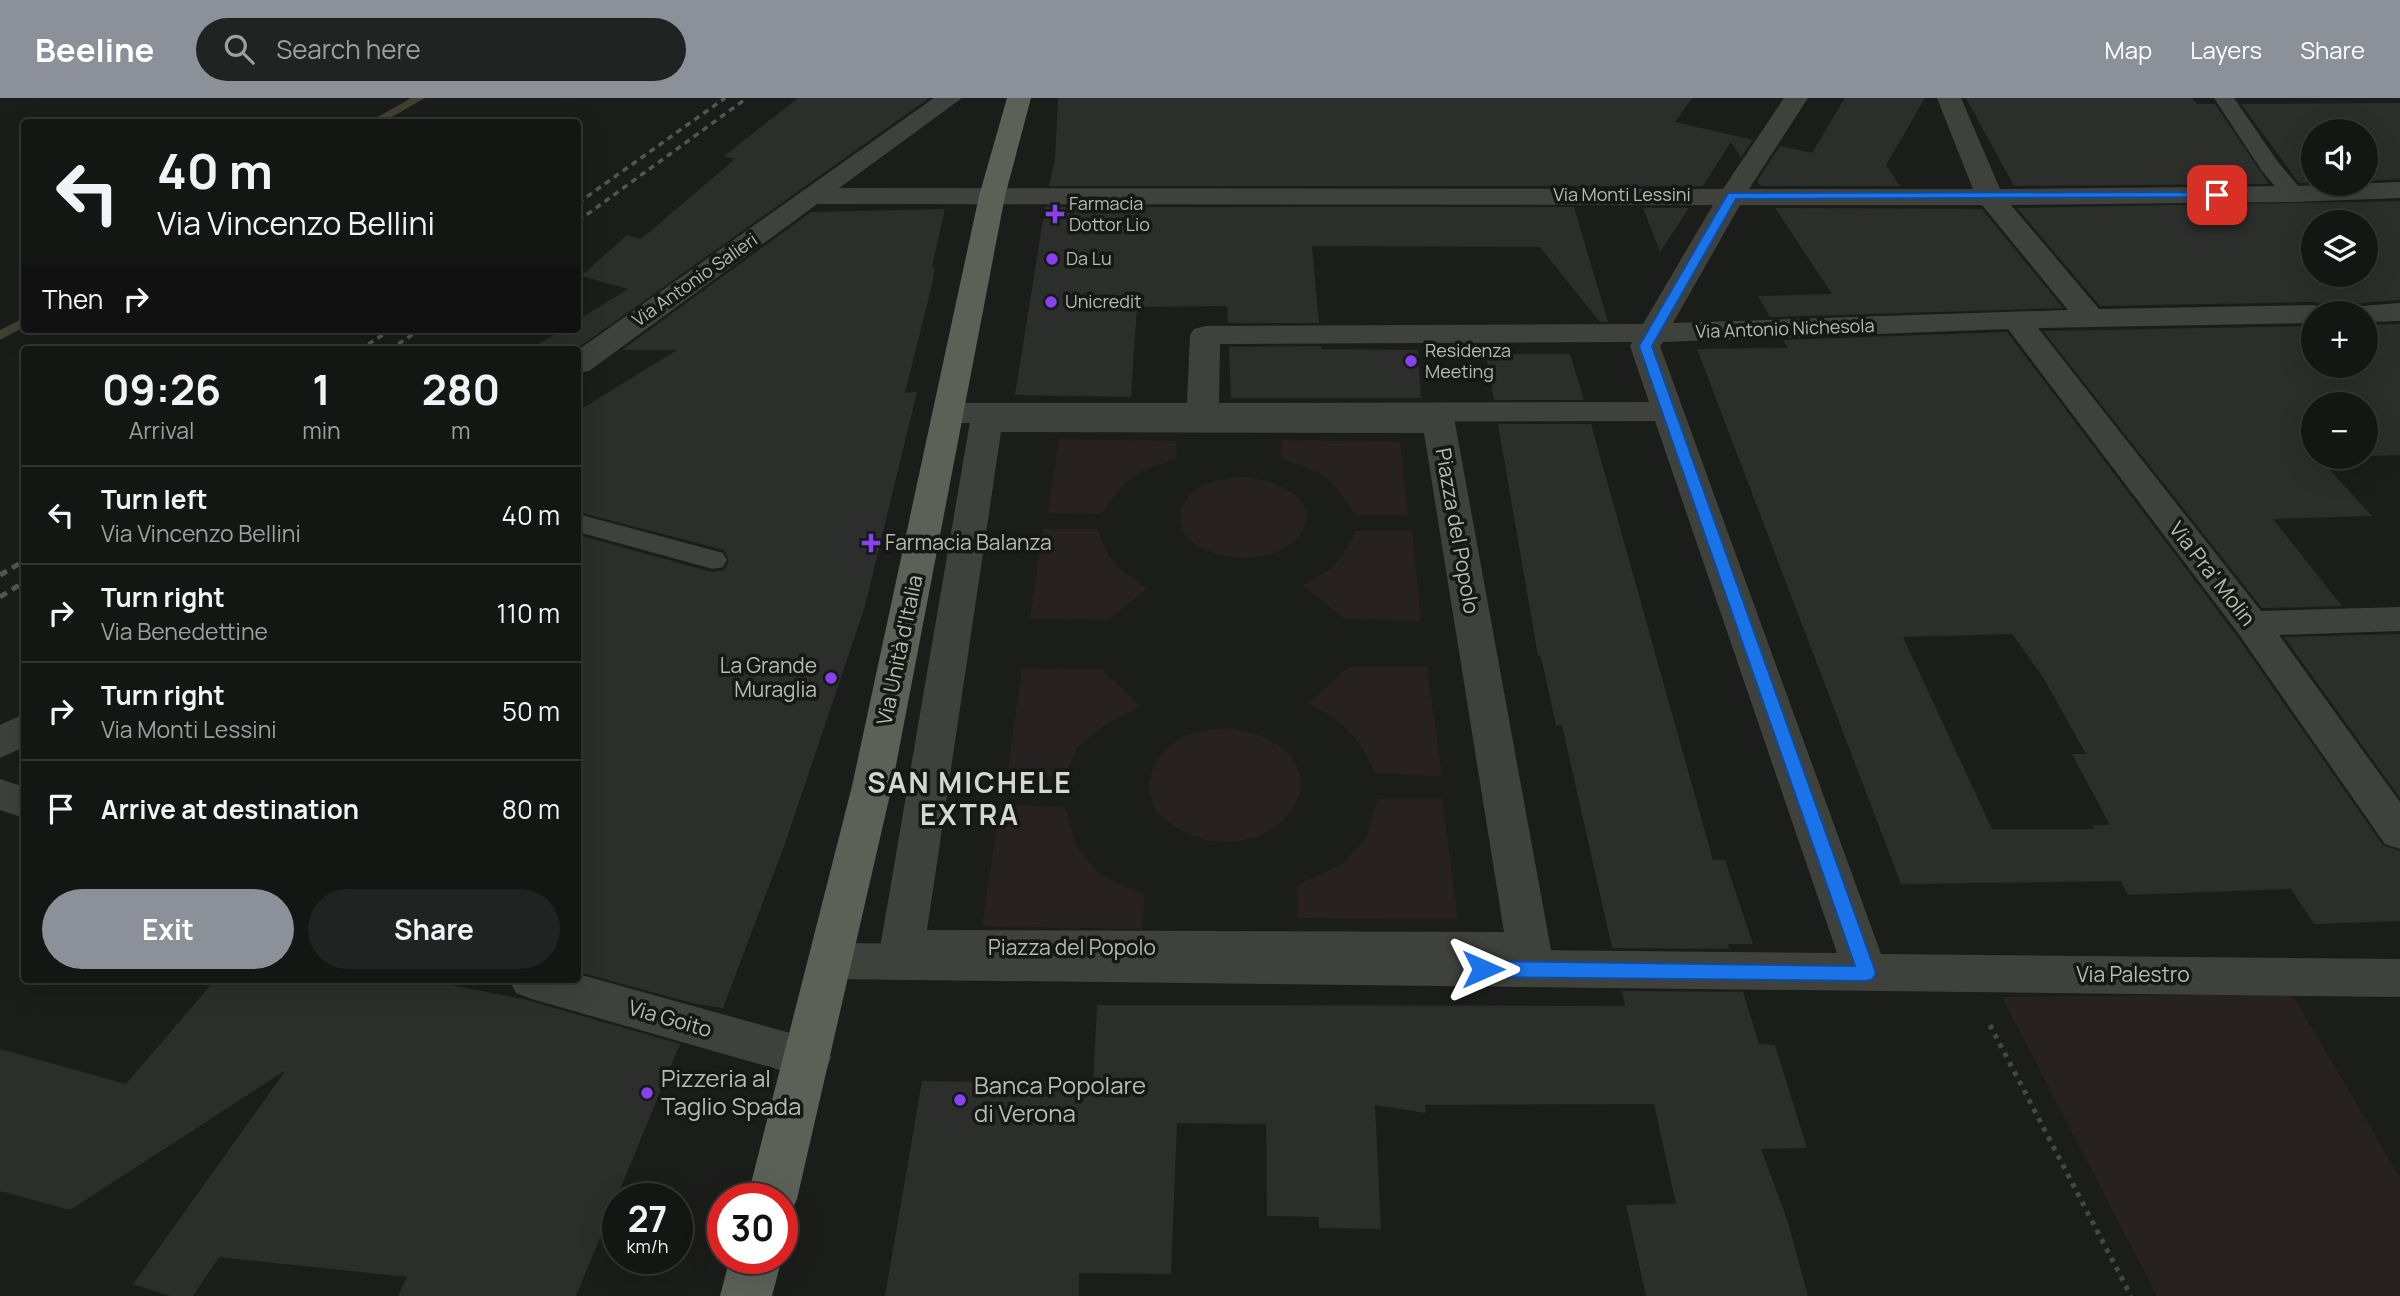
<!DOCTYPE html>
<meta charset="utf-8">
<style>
body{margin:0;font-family:Manrope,sans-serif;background:#212322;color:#f1f3f6;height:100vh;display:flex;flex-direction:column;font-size:26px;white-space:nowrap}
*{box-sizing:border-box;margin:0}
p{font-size:23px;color:#9d9fa0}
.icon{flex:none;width:38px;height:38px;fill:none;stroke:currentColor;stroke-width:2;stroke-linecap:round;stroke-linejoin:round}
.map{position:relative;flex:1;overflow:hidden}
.panel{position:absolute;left:21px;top:248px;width:560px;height:637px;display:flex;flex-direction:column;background:#141614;border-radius:7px;box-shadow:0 7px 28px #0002,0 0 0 2px #333534}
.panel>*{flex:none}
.banner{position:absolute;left:21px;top:21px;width:560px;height:214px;border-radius:7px;box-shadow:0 7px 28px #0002,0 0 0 2px #333534;background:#141614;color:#f1f3f6;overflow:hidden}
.buttons{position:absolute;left:2301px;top:21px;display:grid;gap:14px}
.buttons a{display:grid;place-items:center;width:77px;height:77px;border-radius:50%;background:#141614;box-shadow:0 7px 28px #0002,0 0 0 2px #333534;font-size:35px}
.speed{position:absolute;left:602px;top:1085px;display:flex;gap:14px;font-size:35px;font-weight:700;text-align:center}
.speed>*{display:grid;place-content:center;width:91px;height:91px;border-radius:50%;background:#141614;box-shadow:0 7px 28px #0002,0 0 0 2px #333534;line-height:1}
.speed small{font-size:18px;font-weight:400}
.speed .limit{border:10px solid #d22;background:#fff;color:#111}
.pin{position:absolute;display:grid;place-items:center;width:60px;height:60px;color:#fff;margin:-30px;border-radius:14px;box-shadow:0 4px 10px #0006}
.me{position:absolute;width:77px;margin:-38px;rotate:90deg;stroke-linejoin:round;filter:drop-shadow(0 0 5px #0008)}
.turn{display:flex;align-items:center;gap:24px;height:147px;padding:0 21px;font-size:32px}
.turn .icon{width:91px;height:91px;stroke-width:2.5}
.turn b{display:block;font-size:49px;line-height:60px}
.then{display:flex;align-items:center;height:66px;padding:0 21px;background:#0003;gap:14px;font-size:26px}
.eta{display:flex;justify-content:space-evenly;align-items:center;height:119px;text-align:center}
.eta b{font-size:42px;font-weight:700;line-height:49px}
.action{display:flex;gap:14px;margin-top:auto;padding:14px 21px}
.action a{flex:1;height:80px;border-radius:42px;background:#8c9099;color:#fff;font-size:28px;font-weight:700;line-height:80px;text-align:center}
.action a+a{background:#212322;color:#f1f3f6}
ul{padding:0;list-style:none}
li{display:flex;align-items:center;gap:21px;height:98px;padding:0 21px;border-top:2px solid #333534}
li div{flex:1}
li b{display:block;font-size:26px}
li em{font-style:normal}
header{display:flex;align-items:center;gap:42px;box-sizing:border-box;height:98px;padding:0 35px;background:#8c9099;color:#fff}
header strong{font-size:33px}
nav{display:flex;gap:38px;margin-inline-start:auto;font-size:24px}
.search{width:490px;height:63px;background:#212322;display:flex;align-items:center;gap:18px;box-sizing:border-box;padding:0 24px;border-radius:38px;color:#9d9fa0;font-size:26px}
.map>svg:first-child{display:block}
.green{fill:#282122}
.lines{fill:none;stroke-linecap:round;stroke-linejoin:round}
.stream{fill:#3f4131;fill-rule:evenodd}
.building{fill:#2c2e2b;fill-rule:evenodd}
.path{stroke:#464942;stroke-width:5;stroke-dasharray:4.5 6;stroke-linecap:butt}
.service{fill:#3f423c;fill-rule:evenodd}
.pedestrian{fill:#3f423c;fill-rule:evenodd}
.minor{fill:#3f423c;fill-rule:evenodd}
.tertiary{fill:#3f423c;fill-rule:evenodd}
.primary{fill:#5c6158;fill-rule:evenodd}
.rail-far1{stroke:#53574f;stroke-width:3.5;stroke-dasharray:6 5;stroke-linecap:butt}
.rail{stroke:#53574f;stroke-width:5;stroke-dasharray:8 6;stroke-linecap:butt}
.route{fill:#1a73e8;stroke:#114b97;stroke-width:2}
.poi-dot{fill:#8542ee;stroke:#161816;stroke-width:2.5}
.labels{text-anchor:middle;stroke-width:7;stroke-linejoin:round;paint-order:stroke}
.far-street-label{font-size:18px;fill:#b6bcae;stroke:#161816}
.far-poi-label{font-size:18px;fill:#b6bcae;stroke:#161816;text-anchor:start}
.street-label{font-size:21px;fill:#b6bcae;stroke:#161816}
.poi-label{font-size:21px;fill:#b6bcae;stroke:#161816;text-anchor:start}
.near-poi-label{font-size:24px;fill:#b6bcae;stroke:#161816;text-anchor:start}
.district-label{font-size:28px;font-weight:bold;letter-spacing:2px;fill:#d4d8cf;stroke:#161816}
</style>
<header>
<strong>Beeline</strong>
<div class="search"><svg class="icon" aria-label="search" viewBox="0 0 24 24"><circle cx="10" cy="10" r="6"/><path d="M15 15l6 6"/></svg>Search here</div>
<nav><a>Map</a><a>Layers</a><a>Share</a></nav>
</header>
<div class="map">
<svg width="2400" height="1198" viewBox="0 0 2400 1198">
<rect width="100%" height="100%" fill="#1b1d1b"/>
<!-- green -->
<path class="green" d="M1059 341 1177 343 1176 361C1135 374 1125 379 1102 416L1048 415Z
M1282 342 1400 344 1408 418 1355 417C1333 379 1322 375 1281 360Z
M1245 379C1367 397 1284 492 1200 449 1170 434 1176 401 1203 388 1216 381 1230 380 1245 379Z
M1043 431H1098C1108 464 1120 473 1148 490L1107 522 1030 521Z
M1355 433H1412L1421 523 1345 521 1303 487C1329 474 1345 462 1355 433Z
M1349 569H1427L1442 678 1375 675C1359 638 1344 625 1309 605Z
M1022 570 1101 571 1140 608 1105 627 1078 649 1064 679H1007Z
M1227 630C1371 650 1276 792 1172 727 1137 705 1146 659 1180 641 1195 633 1210 632 1227 630Z
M1378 701H1442L1458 821 1298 820 1297 787 1342 767 1366 740Z
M1000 707 1065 709 1076 747 1099 776 1145 798 1142 831 982 828Z
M2292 896 2400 1080V1198H2157L2002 899Z"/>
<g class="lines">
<!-- stream -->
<path class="stream" d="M411 0H425L383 24H369Z
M24 220V229L0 242V232Z"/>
</g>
<!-- building -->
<path class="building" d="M798 0H929L575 252H529L563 231H578V222L628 191 581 178 627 137 641 141 735 61 724 58Z
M1058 0H1692L1675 24 1753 42 1741 59 1731 44 1703 88H1049L1055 61Z
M1845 0H1925L1886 67 1900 88H1761L1757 83 1780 48 1812 55Z
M1966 0H2192L2197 6H2215L2269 86 2014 88Z
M2400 5V81L2366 83V33H2314V85H2299L2241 6Z
M2400 103V202L2349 206 2341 215H2331L2325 207 2314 204 2100 208 2017 110ZM2314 124H2366V177H2314Z
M1045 109H1574L1608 224H1600L1540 149 1312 148 1319 225H1228L1227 208 1137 209 1131 299 1015 297Z
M1643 110H1689L1660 154Z
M1775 110 1982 111 2063 210 1770 219 1758 198 1832 196Z
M945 111 932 169H935L931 191 905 295 917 294 865 508 786 743 723 910 696 906 578 874V437L712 474 724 472 729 463 724 452 578 414V313L677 252H622L811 114Z
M2400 226V357L2366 358V306H2314V359H2338H2318L2372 418 2273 421 2342 508 2262 510 2043 233 2314 228V268H2366V227Z
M2007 234 2236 537 2383 747 2400 753V823L2314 826 2291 791 2128 797 2121 783 1901 786 1697 251 1788 250 1783 242ZM2012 536 2043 579 2086 656H2072L2110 727H2092L2095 731H1992L1903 539Z
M1321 248 1322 251 1418 252 1421 300H1231L1229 249Z
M1486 256H1570L1584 302H1494Z
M1498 326H1591L1713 762H1725L1753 846H1728L1730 851 1612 850 1562 627H1556L1541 559 1538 558Z
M2400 536V700L2284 539Z
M215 882H426L527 902 680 946 576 1198H398L407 1179 219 1159 193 1198H170L133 1186 286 972 70 1112 0 1093V951L126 986Z
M1622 893 1743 894 1759 946 1775 947 1807 1050 1761 1051 1788 1124 1808 1198H1646L1626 1107 1676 1106 1654 1006 1425 1007 1426 1015 1375 1007 1381 1131 1319 1130 1318 1119 1267 1118 1266 1026 1177 1025 1171 1176 1079 1175V1198H885L922 983 1001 984V980L1093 986 1097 907 1625 908Z"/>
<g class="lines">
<!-- path -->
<path class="path" d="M1990 927 2131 1198"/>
<!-- service -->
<path class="service" d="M2214 0H2234L2278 64 2305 96 2302 101H2286L2262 73Z
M578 416 723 455 727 462 723 469 713 471 578 434Z"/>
<!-- pedestrian -->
<path class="pedestrian" d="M986 314 1439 315 1450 318 1455 325 1551 852 1545 865 1529 870 902 868 886 863 880 850 970 324 975 317ZM1001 334 1424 335 1504 834 927 832Z"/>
<!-- minor -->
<path class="minor" d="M1784 0H1808L1749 91H1973L1937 0H1961L2000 91 2294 88 2400 84V100L2294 104 2011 107 2099 211 2314 207 2324 210 2328 215H2314V225L2038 230 2261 513 2400 509V533L2279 537 2400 704V751L2385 746 2238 535 2008 231 1663 244 1660 248 1881 856 2400 861V899L832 881 816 876 810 863 816 850 832 845 1837 855 1655 323 950 325 939 322 934 315 939 308 950 305H1187L1190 237 1194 231 1205 228 1643 226 1713 107 812 106 803 104 799 98 803 92 812 90 1723 91ZM1740 107H1982L2068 212 1673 225ZM1632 244 1630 248 1649 304 1219 305 1220 246Z
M2400 205V223L2366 224V215H2344L2349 209Z
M0 681 24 689V720L0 712Z
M578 876 808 940 825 946 831 960 825 974 808 980 532 901 516 895 509 882H578Z"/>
<!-- tertiary -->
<path class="tertiary" d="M934 0H962L589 273 578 275V252Z
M24 616V649L0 660V627Z"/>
<!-- primary -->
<path class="primary" d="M1007 0H1031L1005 98 892 688 797 1101 790 1117 782 1120V1101H747L852 688 979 98Z
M730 1160H782L772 1198H720Z"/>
<!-- rail-far1 -->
<path class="rail-far1" d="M578 105 725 0
M578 123 747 0
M359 252 392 231
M389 252 421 231"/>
<!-- rail -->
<path class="rail" d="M0 477 24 463
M0 499 24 484"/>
</g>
<!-- route -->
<path class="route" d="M2217 94 2223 97 2221 99 1736 101 1652 248 1876 875 1873 881 1867 883 1483 879 1476 876 1474 871 1476 866 1483 863 1855 868 1639 248 1728 95Z"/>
<!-- markers -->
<g class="poi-dot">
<path d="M1051.5 105.5h7v7h7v7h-7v7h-7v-7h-7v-7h7z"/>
<circle cx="1052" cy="161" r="7"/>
<circle cx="1051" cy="204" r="7"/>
<circle cx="1411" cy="263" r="7"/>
<path d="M867.5 434.5h7v7h7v7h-7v7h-7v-7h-7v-7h7z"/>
<circle cx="831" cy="580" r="7"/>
<circle cx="647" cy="995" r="7"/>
<circle cx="960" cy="1002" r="7"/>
</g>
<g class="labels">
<!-- far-street labels -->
<g class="far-street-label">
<text x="1622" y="103">Via Monti Lessini</text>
<text transform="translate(695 182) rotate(-35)" y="6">Via Antonio Salieri</text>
<text transform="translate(1785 231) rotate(-2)" y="6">Via Antonio Nichesola</text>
</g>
<!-- far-poi labels -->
<g class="far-poi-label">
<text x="1069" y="112">Farmacia<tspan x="1069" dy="21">Dottor Lio</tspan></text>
<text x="1066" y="167">Da Lu</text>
<text x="1065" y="210">Unicredit</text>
<text x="1425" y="259">Residenza<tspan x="1425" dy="21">Meeting</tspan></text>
</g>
<!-- street labels -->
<g class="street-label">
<text transform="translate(1457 433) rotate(80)" y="7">Piazza del Popolo</text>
<text transform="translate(2212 476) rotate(52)" y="7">Via Pra' Molin</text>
<text transform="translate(900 552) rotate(-78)" y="7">Via Unità d'Italia</text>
<text x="1072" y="857">Piazza del Popolo</text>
<text x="2133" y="884">Via Palestro</text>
<text transform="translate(670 921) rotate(16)" y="7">Via Goito</text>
</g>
<!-- poi labels -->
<g class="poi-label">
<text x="885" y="452">Farmacia Balanza</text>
<text x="817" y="575" text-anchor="end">La Grande<tspan x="817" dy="24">Muraglia</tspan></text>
</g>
<!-- near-poi labels -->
<g class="near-poi-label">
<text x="661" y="989">Pizzeria al<tspan x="661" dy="28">Taglio Spada</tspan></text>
<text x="974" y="996">Banca Popolare<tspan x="974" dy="28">di Verona</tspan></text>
</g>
<!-- district labels -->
<g class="district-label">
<text x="970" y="695">SAN MICHELE<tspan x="970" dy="32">EXTRA</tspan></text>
</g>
</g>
</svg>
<div class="buttons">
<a><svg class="icon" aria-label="sound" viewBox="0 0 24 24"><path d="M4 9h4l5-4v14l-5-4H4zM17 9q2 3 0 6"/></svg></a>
<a><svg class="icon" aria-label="layers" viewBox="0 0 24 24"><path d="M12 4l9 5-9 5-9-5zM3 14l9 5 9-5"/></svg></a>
<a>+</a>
<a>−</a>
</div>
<div class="speed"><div>27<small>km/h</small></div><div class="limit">30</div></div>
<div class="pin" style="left:2217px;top:97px;background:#d93025"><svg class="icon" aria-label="arrive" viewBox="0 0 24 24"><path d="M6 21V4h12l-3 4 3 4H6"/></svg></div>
<svg class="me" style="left:1483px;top:871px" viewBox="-20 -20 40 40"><path d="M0-17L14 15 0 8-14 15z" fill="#1a73e8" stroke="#fff" stroke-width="4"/></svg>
<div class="banner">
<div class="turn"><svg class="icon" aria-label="left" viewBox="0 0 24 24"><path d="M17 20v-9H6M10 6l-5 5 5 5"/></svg><div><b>40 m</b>Via Vincenzo Bellini</div></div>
<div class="then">Then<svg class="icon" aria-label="right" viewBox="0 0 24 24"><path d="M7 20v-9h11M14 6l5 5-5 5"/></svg></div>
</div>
<section class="panel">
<div class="eta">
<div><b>09:26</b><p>Arrival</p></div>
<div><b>1</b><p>min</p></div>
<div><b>280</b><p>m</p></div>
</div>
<ul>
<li><svg class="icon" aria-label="left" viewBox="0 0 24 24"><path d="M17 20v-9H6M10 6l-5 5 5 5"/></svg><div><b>Turn left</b><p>Via Vincenzo Bellini</p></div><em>40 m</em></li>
<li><svg class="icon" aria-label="right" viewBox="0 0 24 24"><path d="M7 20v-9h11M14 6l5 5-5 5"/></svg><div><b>Turn right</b><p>Via Benedettine</p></div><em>110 m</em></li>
<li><svg class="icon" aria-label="right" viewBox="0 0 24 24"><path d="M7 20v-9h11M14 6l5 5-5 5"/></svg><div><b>Turn right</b><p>Via Monti Lessini</p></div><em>50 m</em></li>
<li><svg class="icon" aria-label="arrive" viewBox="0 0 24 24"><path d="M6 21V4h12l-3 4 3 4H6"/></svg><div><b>Arrive at destination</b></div><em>80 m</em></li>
</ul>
<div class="action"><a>Exit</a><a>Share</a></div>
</section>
</div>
